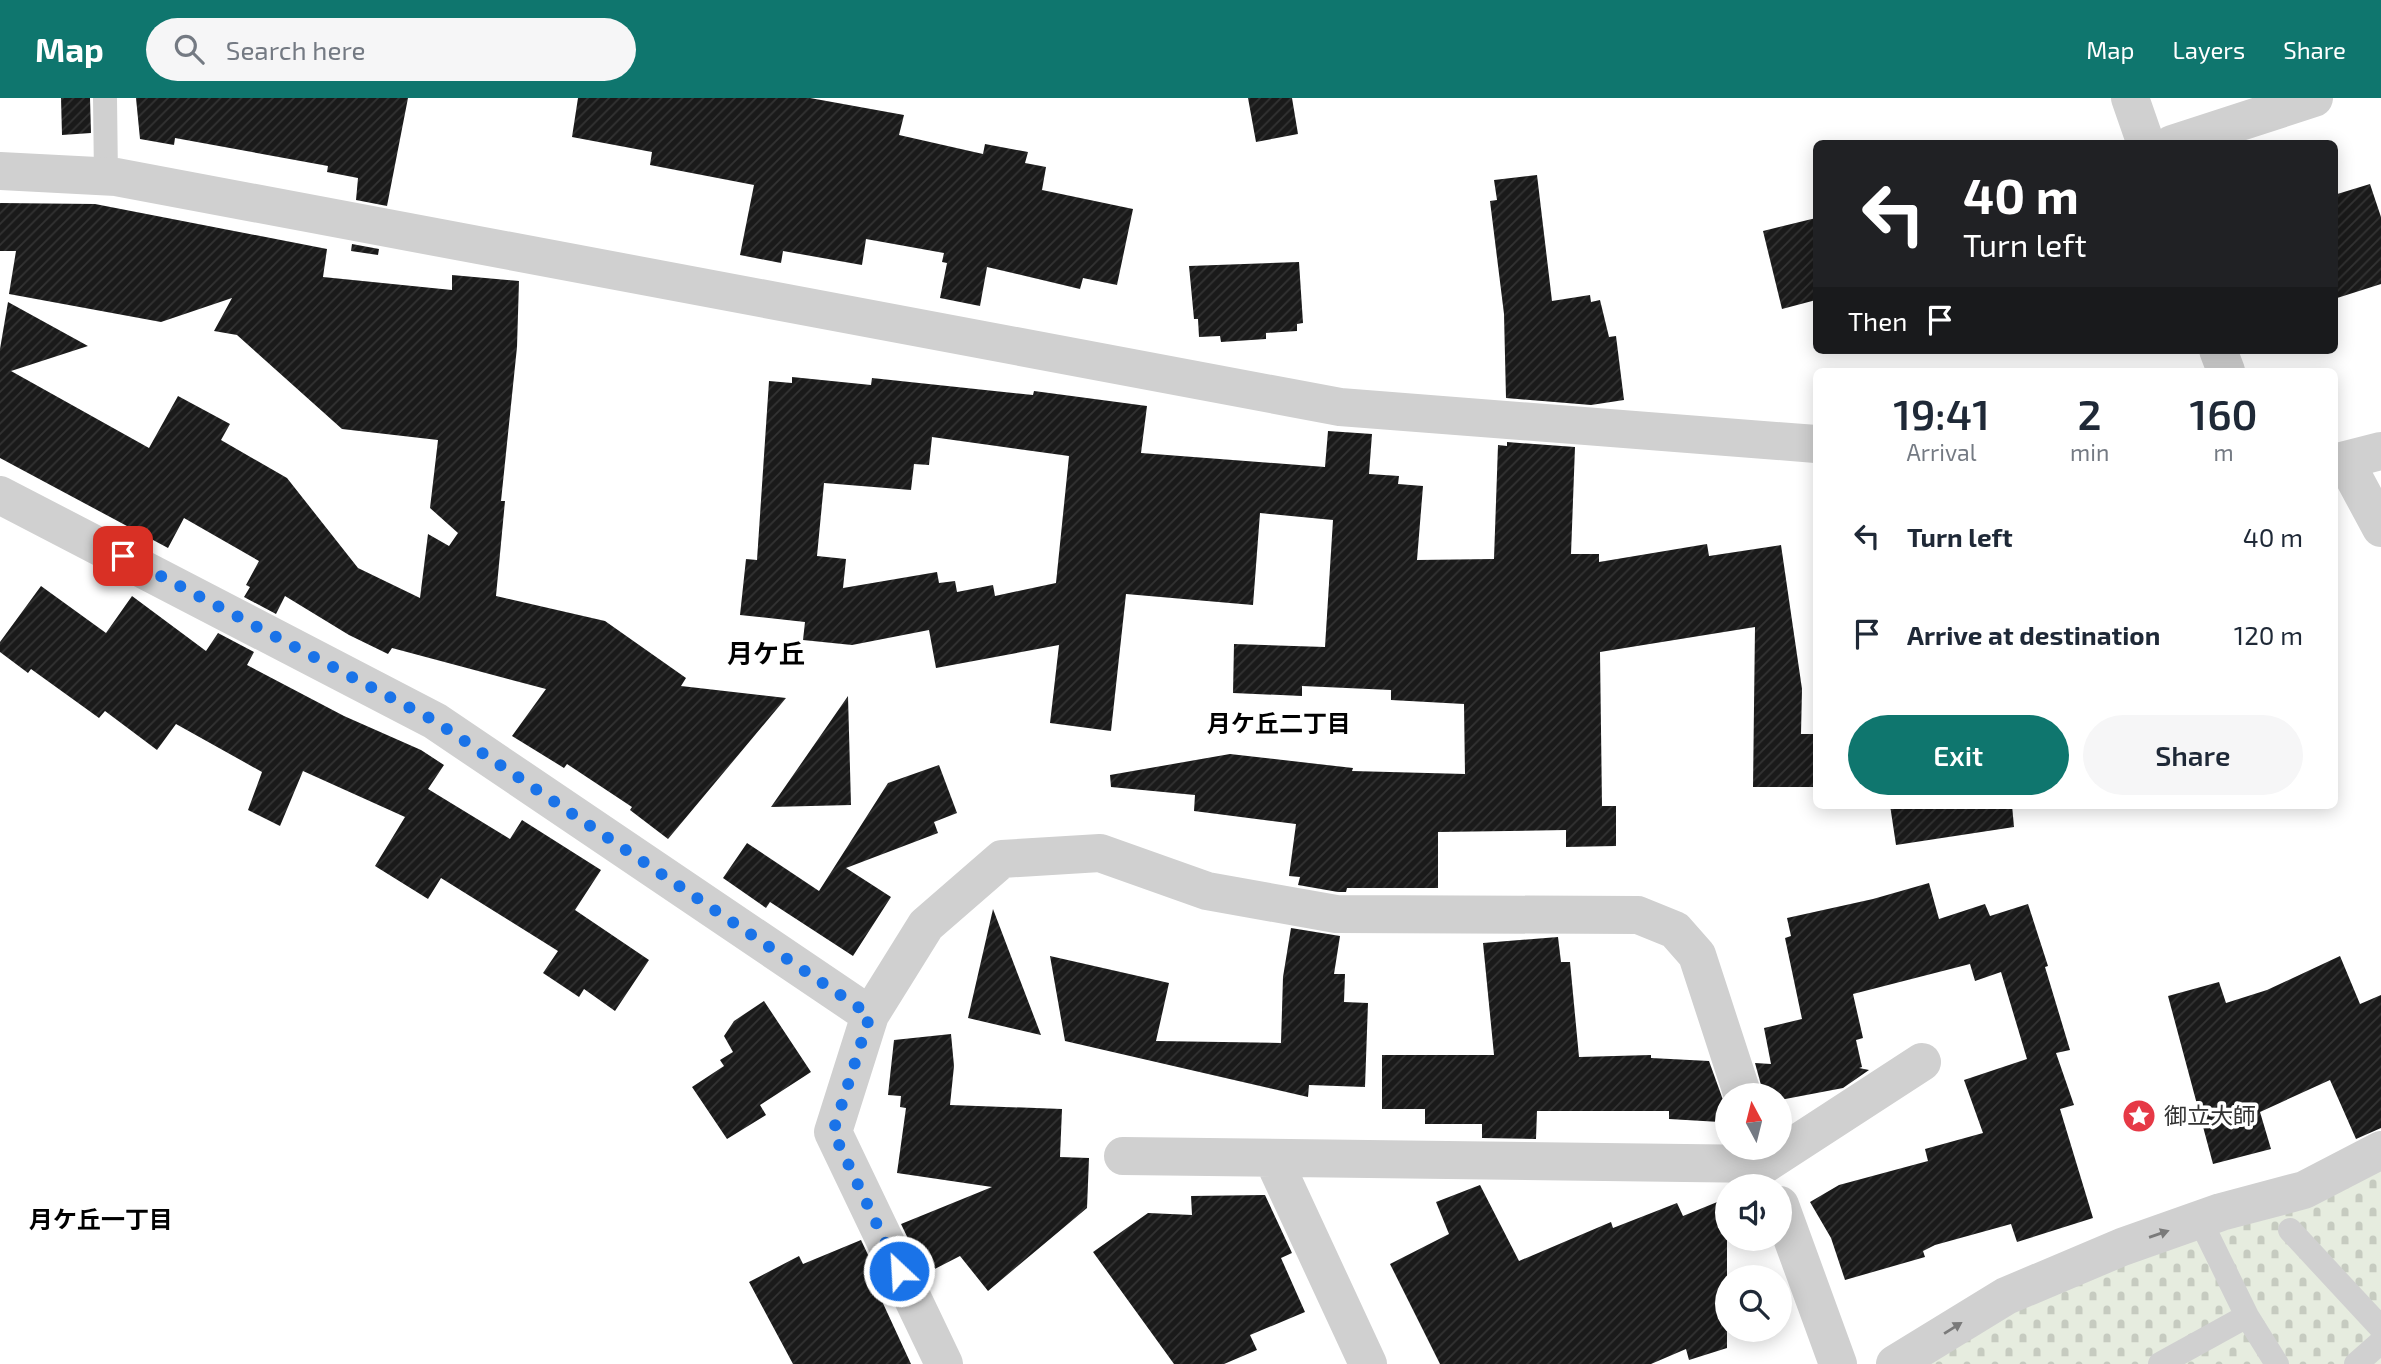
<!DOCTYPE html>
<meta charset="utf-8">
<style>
body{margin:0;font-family:"Exo 2","Noto Sans JP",sans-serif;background:#f6f6f7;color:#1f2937;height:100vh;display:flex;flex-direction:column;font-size:26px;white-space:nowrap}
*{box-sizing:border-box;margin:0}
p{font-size:23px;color:#747a83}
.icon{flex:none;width:38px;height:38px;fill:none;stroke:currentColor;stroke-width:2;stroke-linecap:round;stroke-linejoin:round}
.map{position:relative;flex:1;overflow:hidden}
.drawer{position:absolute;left:1813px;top:270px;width:525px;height:441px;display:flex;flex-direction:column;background:#fff;border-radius:10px;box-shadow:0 4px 18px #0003}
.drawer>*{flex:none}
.hud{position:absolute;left:1813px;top:42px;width:525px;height:214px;border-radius:10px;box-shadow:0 4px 18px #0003;background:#202124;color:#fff;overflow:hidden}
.needle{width:46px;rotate:353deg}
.buttons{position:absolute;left:1715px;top:985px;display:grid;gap:14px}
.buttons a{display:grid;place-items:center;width:77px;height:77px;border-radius:50%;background:#fff;box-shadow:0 4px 18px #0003;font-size:35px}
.pin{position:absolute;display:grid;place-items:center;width:60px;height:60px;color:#fff;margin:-30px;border-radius:14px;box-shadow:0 4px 10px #0006}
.me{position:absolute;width:77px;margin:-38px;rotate:335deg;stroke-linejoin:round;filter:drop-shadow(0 0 5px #0008)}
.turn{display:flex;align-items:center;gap:24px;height:147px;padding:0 35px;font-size:32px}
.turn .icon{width:91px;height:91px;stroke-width:2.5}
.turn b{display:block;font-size:49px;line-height:60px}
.then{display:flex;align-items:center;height:66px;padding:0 35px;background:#0003;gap:14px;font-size:26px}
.eta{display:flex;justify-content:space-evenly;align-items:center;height:119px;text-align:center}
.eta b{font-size:42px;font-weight:600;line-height:49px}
.button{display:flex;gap:14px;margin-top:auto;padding:14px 35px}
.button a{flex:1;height:80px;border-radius:42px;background:#0f766e;color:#fff;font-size:28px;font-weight:600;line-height:80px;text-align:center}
.button a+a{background:#f6f6f7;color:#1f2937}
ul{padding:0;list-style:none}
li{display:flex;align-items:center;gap:21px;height:98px;padding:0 35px}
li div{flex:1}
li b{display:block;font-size:26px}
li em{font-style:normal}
header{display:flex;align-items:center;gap:42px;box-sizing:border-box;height:98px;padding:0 35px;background:#0f766e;color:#fff}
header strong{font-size:33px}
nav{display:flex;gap:38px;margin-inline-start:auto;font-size:24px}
.search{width:490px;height:63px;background:#f6f6f7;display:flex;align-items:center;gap:18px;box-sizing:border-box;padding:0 24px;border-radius:38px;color:#747a83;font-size:26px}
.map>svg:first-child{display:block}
.cemetery{fill:url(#cemetery-stones)}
.building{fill:url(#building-hatch);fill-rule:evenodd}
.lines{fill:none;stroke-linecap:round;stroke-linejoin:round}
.lane{stroke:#d0d0d0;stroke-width:24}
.street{stroke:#d0d0d0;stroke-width:38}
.oneway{fill:#7a7a7a}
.route{stroke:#1a73e8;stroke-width:12;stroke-dasharray:0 21.6}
.labels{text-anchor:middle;stroke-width:7;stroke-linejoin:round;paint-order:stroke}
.poi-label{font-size:23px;fill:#333;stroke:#fff;text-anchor:start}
.neighbourhood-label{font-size:24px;font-weight:bold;fill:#000;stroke:#fff}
.quarter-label{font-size:26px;font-weight:bold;fill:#000;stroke:#fff}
</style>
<header>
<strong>Map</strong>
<div class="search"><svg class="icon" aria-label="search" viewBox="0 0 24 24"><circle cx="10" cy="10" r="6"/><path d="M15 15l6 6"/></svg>Search here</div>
<nav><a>Map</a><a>Layers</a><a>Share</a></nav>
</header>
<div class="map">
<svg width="2381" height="1266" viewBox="0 0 2381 1266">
<defs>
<pattern id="cemetery-stones" width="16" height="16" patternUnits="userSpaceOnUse" patternTransform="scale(1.75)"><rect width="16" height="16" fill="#e6ecdf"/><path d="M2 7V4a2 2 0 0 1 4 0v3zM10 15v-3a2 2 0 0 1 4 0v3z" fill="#c6cbc0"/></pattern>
<pattern id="building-hatch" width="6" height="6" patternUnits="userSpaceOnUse" patternTransform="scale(1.75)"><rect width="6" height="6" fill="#1a1a1a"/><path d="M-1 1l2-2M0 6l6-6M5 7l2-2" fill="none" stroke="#333"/></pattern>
</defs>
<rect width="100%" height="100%" fill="#fff"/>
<!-- cemetery -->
<path class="cemetery" d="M2381 1067V1266H1905L2108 1163Z"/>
<!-- building -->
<path class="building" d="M61 0H90L91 35 62 37Z
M136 0H408L387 108 356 102 358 80 327 74 328 68 175 40 174 47 140 41Z
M578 0H810L904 17 899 37 983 56 985 46 1028 54 1025 65 1046 69 1042 92 1133 111 1117 187 1083 180 1080 191 987 169 980 208 940 200 947 165 942 164 944 155 866 141 862 167 783 153 781 165 740 157 754 87 650 67 652 54 572 39Z
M1248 0H1292L1298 36 1256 44Z
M1537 77 1552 203 1590 197 1591 204 1600 202 1609 239 1616 238 1624 302 1591 307 1506 300 1504 216 1490 103 1497 102 1494 82Z
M2370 86 2381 119V186L2334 201V97Z
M0 105 95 106 327 151 323 179 452 192V177L519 183 517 249 501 403H505L496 498 605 523 686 580 681 588 786 600 668 741 630 712 632 709 567 666 564 670 512 638 546 591 392 550 388 556 349 537 285 498 276 516 244 499 250 489 246 487 259 463 184 420 168 450 0 360V251L8 204 88 248 11 273 149 350 178 298 230 326 221 342 287 380 358 470 420 500 428 436 449 448 458 435 430 410 438 342 342 331 237 237 214 233 232 200 161 224 9 196 16 153H0Z
M1816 120V202L1782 211 1763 133Z
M352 146 379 151 378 157 351 153Z
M1299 164 1303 225 1297 226V233L1266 235V241L1221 244 1220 238 1199 239 1198 221H1194L1189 168Z
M792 279 871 287 872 280 1033 297 1034 293 1147 308 1141 355 1325 369 1328 333 1372 336 1369 376 1399 378 1398 386 1423 388 1417 462 1494 461 1498 347 1507 348V344L1575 349 1571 456H1599V464L1707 446 1709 458 1781 447 1802 591 1801 636H1816V689H1753L1755 529 1600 554 1602 708H1616V748L1566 749V732L1438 734V790H1347L1346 794H1338L1298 787 1300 779 1289 778 1296 726 1194 713 1195 697 1111 689 1110 677 1230 656 1353 670 1352 673 1465 676 1464 606 1391 602V592L1302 588V598L1233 595 1234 546 1325 549 1333 422 1260 415 1253 507 1126 496 1111 633 1050 625 1059 547 936 570 929 532 852 547 803 542 805 524 740 517 746 461 757 462 769 283 792 285ZM932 339 1069 358 1056 485 995 498 993 487 957 494 955 483 939 485 937 474 843 490 846 461 817 458 824 385 911 392 914 366 929 367Z
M41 488 106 535 132 498 206 553 218 535 254 554 247 567 344 618 421 652 444 667 428 691 510 741 522 722 601 772 575 812 649 862 615 913 584 891 579 899 543 875 558 853 441 780 428 801 375 768 405 719 303 673 280 728 248 712 262 674 176 626 157 652 105 613 99 620 31 571 28 575 0 554V544Z
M848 598 851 707 771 709Z
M939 667 957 715 934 724 938 735 846 770 891 799 853 858 770 804 766 810 723 780 747 745 819 793 888 685Z
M1890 707H2012L2014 729 1896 747Z
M1929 785 1939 821 1985 806 1990 818 2028 806 2048 868 2045 869 2070 952 2056 955 2074 1007 2060 1011 2093 1120 2017 1144 2011 1126 1935 1147 1923 1153 1925 1159 1845 1182 1831 1140 1810 1104 1839 1087 1928 1063 1925 1051 1983 1035 1964 982 2027 961 2001 874 1975 883 1970 866 1853 896 1863 940 1856 942 1862 969 1859 970 1869 972 1843 990 1780 1002V998H1764L1755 965 1771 966 1764 930 1802 921 1785 840 1791 838 1787 820 1873 801Z
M993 811 1041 937 968 920Z
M1291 830 1340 838 1334 876H1345L1344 904 1368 905 1365 989 1309 987 1308 999 1065 943 1050 858 1169 885 1156 943 1281 945 1283 879Z
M1558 839 1561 864H1570L1579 959 1651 957V960L1709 963 1727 1013 1720 1015V1024L1669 1021V1013H1537L1536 1041 1482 1040V1026H1425V1011H1382V957H1494L1483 845Z
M2340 858 2360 906 2381 897V1030L2356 1041 2330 982 2260 1014 2271 1051 2213 1066 2168 898 2219 884 2226 905 2267 892Z
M764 903 811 974 760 1007 766 1017 727 1041 692 989 724 968 720 962 733 954 724 938 734 923Z
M951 936 954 968 950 1007 1062 1011 1060 1059 1089 1060 1087 1110 988 1193 960 1158 925 1176 901 1126 992 1089 897 1075 906 1010 900 1009 901 998 888 997 894 942Z
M1480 1087 1519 1163 1611 1124 1613 1130 1677 1105 1683 1118 1727 1100V1250L1689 1262 1686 1251 1651 1266H1440L1390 1166 1449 1136 1436 1104Z
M1265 1097 1292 1155 1281 1160 1305 1214 1250 1237 1257 1252 1224 1266H1174L1093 1154 1148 1115 1192 1117 1191 1098Z
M861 1142 888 1199 881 1201 911 1266H793L749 1184 799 1158 803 1166Z"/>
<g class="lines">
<!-- lane -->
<path class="lane" d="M105 0 106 79
M2200 1122 2247 1218 2277 1266
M2290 1132 2381 1230
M2160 1266 2247 1218
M2356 1266 2381 1244"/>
<!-- street -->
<path class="street" d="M2130 0 2146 46
M2172 46 2314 0
M0 73 116 79 1340 309 1816 346
M2218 252 2226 273
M2334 365 2381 353
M2346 365 2381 430
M0 397 435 623 870 917 926 827 1002 761 1100 755 1207 793 1336 816 1638 817 1675 832 1697 857 1743 998
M870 917 833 1034 944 1266
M1123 1058 1765 1066 1922 964
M1273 1061 1368 1266
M1780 1107 1838 1266
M1895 1266 2006 1198 2122 1149 2221 1114 2304 1092 2381 1052"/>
</g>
<!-- one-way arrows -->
<defs><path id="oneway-solid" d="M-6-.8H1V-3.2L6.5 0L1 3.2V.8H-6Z" transform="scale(1.75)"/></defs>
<g class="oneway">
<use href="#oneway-solid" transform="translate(2159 1136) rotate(-19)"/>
<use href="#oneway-solid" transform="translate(1953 1230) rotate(-32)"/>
</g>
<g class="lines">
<!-- route -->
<path class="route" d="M123 458 435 623 870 917 833 1034 899 1173"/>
</g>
<!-- icons -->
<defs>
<symbol id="sight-disc" viewBox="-11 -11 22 22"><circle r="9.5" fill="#e63946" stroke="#fff"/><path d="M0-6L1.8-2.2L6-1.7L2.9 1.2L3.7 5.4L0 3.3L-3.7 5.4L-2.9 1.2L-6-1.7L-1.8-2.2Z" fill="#fff"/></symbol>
</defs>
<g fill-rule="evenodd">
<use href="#sight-disc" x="2120" y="999" width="38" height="38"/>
</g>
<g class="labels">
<!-- poi labels -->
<g class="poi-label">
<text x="2164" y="1026">御立大師</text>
</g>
<!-- neighbourhood labels -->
<g class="neighbourhood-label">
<text x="1279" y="634">月ケ丘二丁目</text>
<text x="101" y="1130">月ケ丘一丁目</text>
</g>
<!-- quarter labels -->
<g class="quarter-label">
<text x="766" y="565">月ケ丘</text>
</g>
</g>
</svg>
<div class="buttons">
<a><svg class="needle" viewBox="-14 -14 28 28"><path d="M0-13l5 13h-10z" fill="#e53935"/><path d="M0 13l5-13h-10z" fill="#747a83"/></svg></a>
<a><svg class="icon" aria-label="sound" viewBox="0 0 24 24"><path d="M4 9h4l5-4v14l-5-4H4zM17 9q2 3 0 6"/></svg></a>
<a><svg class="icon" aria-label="search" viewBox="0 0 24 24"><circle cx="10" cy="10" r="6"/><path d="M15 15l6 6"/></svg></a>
</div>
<div class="pin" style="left:123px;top:458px;background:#d93025"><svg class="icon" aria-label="arrive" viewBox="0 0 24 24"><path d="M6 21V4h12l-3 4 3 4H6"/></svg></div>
<svg class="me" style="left:899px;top:1173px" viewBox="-20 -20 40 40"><circle r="17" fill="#1a73e8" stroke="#fff" stroke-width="3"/><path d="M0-11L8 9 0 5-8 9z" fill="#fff"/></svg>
<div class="hud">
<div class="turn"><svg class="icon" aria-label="left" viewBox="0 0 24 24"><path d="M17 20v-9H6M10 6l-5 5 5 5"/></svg><div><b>40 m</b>Turn left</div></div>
<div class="then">Then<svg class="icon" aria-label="arrive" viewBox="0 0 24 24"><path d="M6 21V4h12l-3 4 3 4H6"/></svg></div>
</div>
<section class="drawer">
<div class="eta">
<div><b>19:41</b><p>Arrival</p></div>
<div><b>2</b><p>min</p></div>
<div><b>160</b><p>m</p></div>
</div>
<ul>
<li><svg class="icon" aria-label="left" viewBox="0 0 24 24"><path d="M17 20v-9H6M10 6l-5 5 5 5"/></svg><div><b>Turn left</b></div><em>40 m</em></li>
<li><svg class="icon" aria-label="arrive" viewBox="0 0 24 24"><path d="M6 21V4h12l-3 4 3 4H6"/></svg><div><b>Arrive at destination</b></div><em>120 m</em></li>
</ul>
<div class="button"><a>Exit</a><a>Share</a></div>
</section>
</div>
